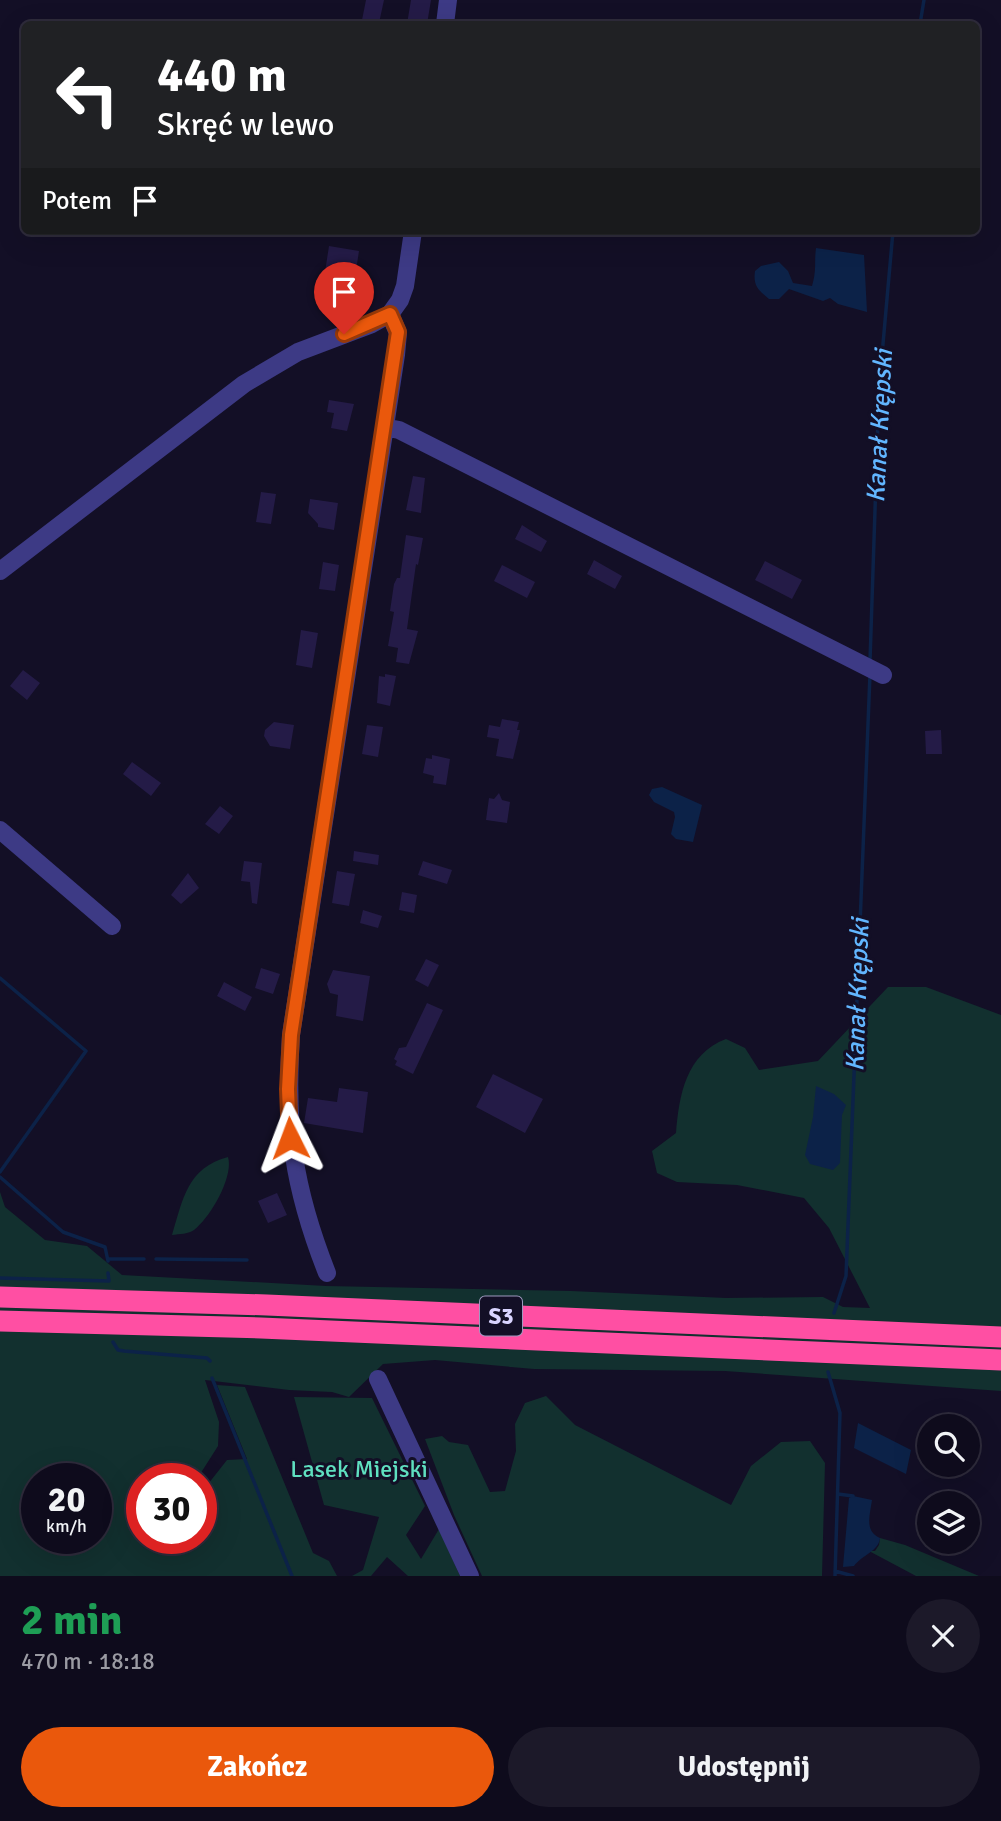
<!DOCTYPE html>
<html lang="pl">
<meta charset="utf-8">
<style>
body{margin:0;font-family:Signika,sans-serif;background:#1c1929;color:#f1f3f6;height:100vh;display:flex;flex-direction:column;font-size:26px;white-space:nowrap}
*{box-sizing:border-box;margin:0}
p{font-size:23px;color:#9b9ba3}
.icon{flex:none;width:38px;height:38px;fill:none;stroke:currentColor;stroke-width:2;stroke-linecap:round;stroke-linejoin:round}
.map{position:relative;height:1576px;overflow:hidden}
.drawer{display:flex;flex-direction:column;background:#0e0b1c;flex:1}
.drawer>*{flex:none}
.hud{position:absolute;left:21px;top:21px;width:959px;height:214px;border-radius:10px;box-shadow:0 7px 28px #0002,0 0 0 2px #2e2b3b;background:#202124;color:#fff;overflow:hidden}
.controls{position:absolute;left:917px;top:1414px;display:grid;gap:14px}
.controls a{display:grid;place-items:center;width:63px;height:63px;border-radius:50%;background:#0e0b1c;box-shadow:0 7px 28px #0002,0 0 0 2px #2e2b3b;font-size:35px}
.speed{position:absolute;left:21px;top:1463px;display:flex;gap:14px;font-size:35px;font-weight:700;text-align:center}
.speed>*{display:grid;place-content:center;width:91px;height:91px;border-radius:50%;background:#0e0b1c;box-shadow:0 7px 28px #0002,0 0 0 2px #2e2b3b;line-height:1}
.speed small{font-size:18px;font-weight:400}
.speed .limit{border:10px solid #d22;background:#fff;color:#111}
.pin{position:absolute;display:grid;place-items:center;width:60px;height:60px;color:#fff;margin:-72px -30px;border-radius:50% 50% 50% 0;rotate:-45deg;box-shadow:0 0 7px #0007}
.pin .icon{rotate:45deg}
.me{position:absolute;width:77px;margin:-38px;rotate:357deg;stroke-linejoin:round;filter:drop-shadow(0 0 5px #0008)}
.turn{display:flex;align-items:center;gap:24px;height:147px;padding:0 21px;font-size:32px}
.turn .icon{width:91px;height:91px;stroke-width:2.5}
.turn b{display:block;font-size:49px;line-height:60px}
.then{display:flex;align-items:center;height:66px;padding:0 21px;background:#0003;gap:14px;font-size:26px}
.round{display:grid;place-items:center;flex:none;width:74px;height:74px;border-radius:37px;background:#1c1929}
.head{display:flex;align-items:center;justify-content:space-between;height:119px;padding:0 21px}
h1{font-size:42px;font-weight:800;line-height:52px;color:#1e9e55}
.cta{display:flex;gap:14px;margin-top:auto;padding:14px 21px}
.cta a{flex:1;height:80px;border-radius:42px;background:#ea580c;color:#fff;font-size:28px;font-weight:800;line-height:80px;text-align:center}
.cta a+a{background:#1c1929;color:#f1f3f6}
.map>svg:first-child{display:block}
.green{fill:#12302f;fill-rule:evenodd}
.water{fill:#0c2248}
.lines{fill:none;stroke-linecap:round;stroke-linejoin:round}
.stream{stroke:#0c2248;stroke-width:3.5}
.building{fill:#241b47}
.minor{stroke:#3d3a85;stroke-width:18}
.highway{stroke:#ff4fa3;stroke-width:21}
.route-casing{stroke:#983908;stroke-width:18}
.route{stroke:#ea580c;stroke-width:12}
.labels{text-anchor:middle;stroke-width:6;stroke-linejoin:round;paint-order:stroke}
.shield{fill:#130f26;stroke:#9e99be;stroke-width:2}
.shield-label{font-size:23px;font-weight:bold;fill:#d9d4ff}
.park-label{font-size:24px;fill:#5fe0c0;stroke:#130f26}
.water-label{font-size:26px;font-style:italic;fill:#62b6ff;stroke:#130f26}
</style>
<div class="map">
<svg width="1001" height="1576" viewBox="0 0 1001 1576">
<rect width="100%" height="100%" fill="#130f26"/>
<!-- green -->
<path class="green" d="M888 987H926L1001 1015V1391L725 1371 534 1369 435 1360 383 1364 349 1397 332 1392 289 1390 205 1380 219 1422 218 1446 197 1479H142V1538H201V1493L227 1460 247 1459 217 1385 245 1387 313 1553 329 1561 337 1576H0V1192L5 1207 45 1240 87 1246 122 1275 326 1286 571 1291 726 1298 823 1297 843 1307 870 1308 829 1228 804 1198 737 1185 677 1182 657 1173 652 1151 676 1133C679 1095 686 1054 726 1039L745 1048 759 1070 818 1061ZM37 1479H96V1538H37Z
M228 1157C234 1177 210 1218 194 1230 189 1234 179 1234 172 1235 183 1199 187 1168 228 1157Z
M546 1396 575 1425 731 1505 751 1466 781 1442 810 1441 825 1463 822 1576H482L454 1515 425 1439 442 1436 449 1442 468 1445 490 1492 505 1491 516 1451 515 1424 525 1403Z
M294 1397 372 1398 425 1506 406 1535 421 1559 439 1529 460 1576H408L387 1557 371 1576H352L363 1570 379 1517 324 1505Z
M880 1538 905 1545 979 1576H916L869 1551H875L879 1545Z"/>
<!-- water -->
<path class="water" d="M816 248 864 255 867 312 838 304 830 298 823 301 789 289 779 299H769C758 290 753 286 755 271L761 266 779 262 788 271 793 283 812 286C817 269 814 263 816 248Z
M662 787 702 805 693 842 676 839 671 834 675 817 674 812 654 802 649 795 652 789Z
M816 1086 834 1094 846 1105 842 1115 840 1163 833 1170 810 1164 805 1155 813 1117Z
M858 1423 911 1450 906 1474 854 1448Z
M853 1496 872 1500C870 1515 864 1531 880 1538 879 1551 862 1555 854 1566L843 1567 849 1498Z"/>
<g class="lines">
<!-- stream -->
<path class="stream" d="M920 24 924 0
M870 661 879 389 893 231
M0 978 86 1051 0 1172
M0 1177 63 1232 105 1247 108 1261
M108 1259H144
M156 1259 247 1260
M0 1278 109 1281 108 1273
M834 1313 846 1276 870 674
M113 1342 118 1350 124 1351 207 1358 210 1361
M828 1372 840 1413 835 1576
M212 1378 292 1576
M838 1494 853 1496
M835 1571 853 1576"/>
</g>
<!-- building -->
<path class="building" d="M366 0H384L379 23 362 20Z
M411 0H431L427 24H407Z
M329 246 359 251 355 277 325 272Z
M329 400 354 404 347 431 331 428 334 413 327 412Z
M413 476 425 478 421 513 406 510Z
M261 492 276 494 271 524 256 522Z
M310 499 338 503 334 530 318 527V524L308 513Z
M522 525 547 541 541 552 515 539Z
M406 535 423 538 418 565 416 564 407 629 418 631 409 664 396 662 398 648 388 646 394 612 390 611 394 584 397 578H400Z
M594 560 622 576 615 589 587 574Z
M765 561 802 580 792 599 755 580Z
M323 562 339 565 335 591 319 589Z
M502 565 535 582 527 598 494 581Z
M301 630 318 633 312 668 296 665Z
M23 670 40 683 27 700 10 686Z
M385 674 396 676 390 706 377 703 379 676 385 677Z
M502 719 519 722 517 730H520L513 759 496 756 499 739 487 737 489 725 500 727Z
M274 722 294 725 290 749 270 746 264 736 265 730Z
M367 725 383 727 378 757 362 754Z
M941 730 942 754H926L925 731Z
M432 755 450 759 446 785 433 783 434 776 423 773 426 758 432 759Z
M132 762 161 783 151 796 123 774Z
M499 793 502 800 510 802 507 823 486 820 489 798 494 799Z
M220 806 233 816 219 834 205 824Z
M354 851 379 855 378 865 353 861Z
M244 861 262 863 257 904 252 903 250 882 241 881Z
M423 861 452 870 447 884 418 875Z
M337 871 355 874 349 906 332 903Z
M188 873 199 888 181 904 171 895Z
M402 892 417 895 414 913 399 910Z
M363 910 382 916 378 928 360 923Z
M426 959 439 965 428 987 415 980Z
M261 968 280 974 273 994 255 988Z
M333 970 370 976 363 1021 336 1016 338 995 330 993 327 984Z
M224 982 252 997 245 1011 217 996Z
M427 1003 443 1010 413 1074 395 1065 397 1061 394 1059 399 1048 406 1047Z
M493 1074 543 1099 525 1133 476 1107Z
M339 1088 368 1092 363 1133 304 1123 308 1098 337 1102Z
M277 1193 287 1215 268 1223 258 1201Z"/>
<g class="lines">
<!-- minor -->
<path class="minor" d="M445 24 448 0
M384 427 399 430 883 675
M0 571 244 384 298 352 372 324 390 314 400 300 405 286 413 231
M0 830 112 926
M327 1273C293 1187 285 1126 291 1035L396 355 398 333 390 314
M378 1379 470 1576"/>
<!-- highway -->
<path class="highway" d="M0 1297 267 1305 1001 1337
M0 1321 261 1328 1001 1360"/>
</g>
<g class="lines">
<defs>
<path id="route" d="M290 1138 288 1089 291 1035 398 332 390 314 344 334"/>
</defs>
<!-- route casing -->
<use href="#route" class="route-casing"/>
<!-- route -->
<use href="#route" class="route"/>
</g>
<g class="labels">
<!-- shield labels -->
<rect class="shield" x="480" y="1296.5" width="42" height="39" rx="5"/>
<g class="shield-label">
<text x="501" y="1324">S3</text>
</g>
<!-- park labels -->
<g class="park-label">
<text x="359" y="1477">Lasek Miejski</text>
</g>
<!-- water labels -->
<g class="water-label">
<text transform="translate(879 426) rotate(-87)" y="9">Kanał Krępski</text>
<text transform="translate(857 995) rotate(-88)" y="9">Kanał Krępski</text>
</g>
</g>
</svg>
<div class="controls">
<a><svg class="icon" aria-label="search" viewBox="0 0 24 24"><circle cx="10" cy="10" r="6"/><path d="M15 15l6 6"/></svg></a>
<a><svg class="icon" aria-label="layers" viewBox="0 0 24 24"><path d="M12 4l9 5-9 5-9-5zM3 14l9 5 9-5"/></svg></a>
</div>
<div class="speed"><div>20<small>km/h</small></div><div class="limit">30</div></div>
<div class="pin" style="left:344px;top:334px;background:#d93025"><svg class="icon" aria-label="arrive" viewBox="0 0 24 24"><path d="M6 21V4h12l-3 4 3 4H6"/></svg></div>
<svg class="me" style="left:290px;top:1138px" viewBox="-20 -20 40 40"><path d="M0-17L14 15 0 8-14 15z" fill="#ea580c" stroke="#fff" stroke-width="4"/></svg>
<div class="hud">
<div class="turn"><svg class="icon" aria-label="left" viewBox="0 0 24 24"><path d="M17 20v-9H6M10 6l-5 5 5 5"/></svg><div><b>440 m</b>Skręć w lewo</div></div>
<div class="then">Potem<svg class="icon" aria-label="arrive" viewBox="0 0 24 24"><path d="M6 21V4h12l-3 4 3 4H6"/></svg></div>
</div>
</div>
<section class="drawer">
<div class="head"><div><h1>2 min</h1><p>470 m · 18:18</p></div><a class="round"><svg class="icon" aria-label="close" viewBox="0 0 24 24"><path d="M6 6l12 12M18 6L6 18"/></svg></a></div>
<div class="cta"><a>Zakończ</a><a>Udostępnij</a></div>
</section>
